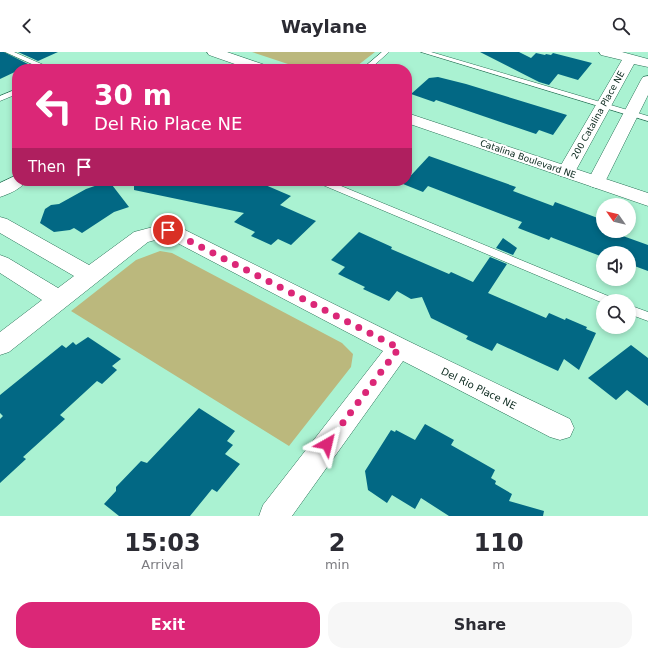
<!DOCTYPE html>
<style>
body{margin:0;font-family:"DejaVu Sans",sans-serif;background:#f7f7f7;color:#2b2b33;height:100vh;display:flex;flex-direction:column;font-size:15px;white-space:nowrap}
*{box-sizing:border-box;margin:0}
p{font-size:13px;color:#7c7c81}
.icon{flex:none;width:22px;height:22px;fill:none;stroke:currentColor;stroke-width:2;stroke-linecap:round;stroke-linejoin:round}
.map{position:relative;height:464px;overflow:hidden}
.drawer{display:flex;flex-direction:column;background:#fff;flex:1}
.drawer>*{flex:none}
.guide{position:absolute;left:12px;top:12px;width:400px;height:122px;border-radius:16px;box-shadow:0 2px 6px #0003;background:#db2777;color:#fff;overflow:hidden}
.needle{width:26px;rotate:304deg}
.controls{position:absolute;left:596px;top:146px;display:grid;gap:8px}
.controls a{display:grid;place-items:center;width:40px;height:40px;border-radius:50%;background:#fff;box-shadow:0 2px 6px #0003;font-size:20px}
.pin{position:absolute;display:grid;place-items:center;width:34px;height:34px;color:#fff;margin:-17px;border:2px solid #fff;border-radius:50%;box-shadow:0 1px 4px #0007}
.me{position:absolute;width:44px;margin:-22px;rotate:37deg;stroke-linejoin:round;filter:drop-shadow(0 0 3px #0008)}
.turn{display:flex;align-items:center;gap:14px;height:84px;padding:0 16px;font-size:18px}
.turn .icon{width:52px;height:52px;stroke-width:2.5}
.turn b{display:block;font-size:28px;line-height:34px}
.then{display:flex;align-items:center;height:38px;padding:0 16px;background:#0003;gap:8px;font-size:15px}
.eta{display:flex;justify-content:space-evenly;align-items:center;height:68px;text-align:center}
.eta b{font-size:24px;font-weight:600;line-height:28px}
.primary-button{display:flex;gap:8px;margin-top:auto;padding:8px 16px}
.primary-button a{flex:1;height:46px;border-radius:16px;background:#db2777;color:#fff;font-size:16px;font-weight:600;line-height:46px;text-align:center}
.primary-button a+a{background:#f7f7f7;color:#2b2b33}
header{display:flex;justify-content:space-between;align-items:center;height:52px;padding:0 16px;background:#fff;font-size:18px;font-weight:600}
.map>svg:first-child{display:block}
.green{fill:#bbb87d}
.building{fill:#026884}
.lines{fill:none;stroke-linecap:round;stroke-linejoin:round}
.lane-casing{stroke:#297156;stroke-width:1}
.street-casing{stroke:#297156;stroke-width:1}
.secondary-casing{stroke:#297156;stroke-width:1}
.lane{fill:#fff;fill-rule:evenodd}
.street{fill:#fff;fill-rule:evenodd}
.secondary{fill:#fff;fill-rule:evenodd}
.route{stroke:#db2777;stroke-width:7;stroke-dasharray:0 12.6}
.labels{text-anchor:middle;stroke-width:4;stroke-linejoin:round;paint-order:stroke}
.far-street-label{font-size:9px;fill:#09271c;stroke:#fff}
.street-label{font-size:10px;fill:#09271c;stroke:#fff}
</style>
<header><svg class="icon" aria-label="back" viewBox="0 0 24 24"><path d="M15 5l-7 7 7 7"/></svg>Waylane<svg class="icon" aria-label="search" viewBox="0 0 24 24"><circle cx="10" cy="10" r="6"/><path d="M15 15l6 6"/></svg></header>
<div class="map">
<svg width="648" height="464" viewBox="0 0 648 464">
<rect width="100%" height="100%" fill="#aaf2d2"/>
<!-- green -->
<path class="green" d="M252 0H375L353 17H303Z
M160 199 172 201 342 291 353 302 351 315 289 394 71 259 136 208Z"/>
<!-- building -->
<path class="building" d="M0 0H4L30 13 21 17H17V19L0 27Z
M18 0H58L38 9Z
M480 0H519L531 6 536 1 545 3 546 2 551 3 553 1 592 11 578 28 558 22 549 33 539 30Z
M438 25 466 32 567 63 553 83 539 78 536 82 436 48 434 50 411 42 429 26Z
M429 104 516 135 513 139 553 154 555 150 603 168V179H609L648 193V219L629 212V201H603V205L553 186 551 185 549 188 518 176 522 170 428 134 423 140 403 132Z
M109 129 129 155 114 160 82 181 74 176 70 178 54 180 40 171 45 157 51 153 59 152 86 137Z
M134 129H256L291 144 280 153 316 169 291 193 278 187 271 193 251 184 255 180 234 170 244 161 134 138Z
M359 180 392 195 391 197 449 222 451 220 473 230 490 205 507 212 488 241 546 266 549 261 565 268 566 266 587 275 586 277 596 281 579 318 564 307 558 319 497 291 492 299 466 287 468 284 431 266 422 245 411 247 397 239 389 249 363 237 365 235 338 222 345 215 331 208Z
M503 186 517 196 513 203 496 196Z
M88 285 121 307 112 314 117 318 102 332 97 329 60 363 65 367 23 405 26 407 0 431V367L3 364 0 361V343L62 293 66 296 73 290 76 293Z
M631 293 648 306V354L627 338 616 348 588 326Z
M199 356 235 379 227 389 233 393 225 402 240 412 217 440 212 437 190 464H119L104 452 116 439V435L141 409 147 411Z
M425 372 454 388 451 393 495 418 491 426 496 429 495 432 512 442 509 449 544 459 543 464H449L421 446 415 457 392 443 387 451 368 438 365 419 391 378 395 380 396 378 415 388Z"/>
<g class="lines">
<defs>
<path id="lane" d="M5 0H14L53 17H43Z
M382 0H389L370 17H362Z
M421 0H431L648 64V69Z
M17 37V42L0 49V44Z
M316 129H329L613 246 615 249H603V251L318 131Z
M629 253 648 260V269L629 262Z"/>
<path id="street" d="M599 0H622L648 7V15L634 12 575 120 572 124 566 125 560 124 557 120 622 8 601 3Z
M648 24V43L605 130 602 134 596 136 590 134 587 130 641 28 643 25Z
M0 165 7 167 89 213 134 180 168 171 175 173 408 289 570 367 574 376 570 385 560 388 550 385 403 309 292 464H259L263 453 383 299 166 185 148 190 9 300 0 303V280L42 248 0 221V203L8 206 58 236 74 224 0 181Z"/>
<path id="secondary" d="M207 0H227L268 14 270 17H249L209 3Z
M407 61 648 141V154L407 71Z
M17 123V129H26C21 137 9 142 0 145V131Z"/>
</defs>
<!-- lane casing -->
<use href="#lane" class="lane-casing"/>
<!-- street casing -->
<use href="#street" class="street-casing"/>
<!-- secondary casing -->
<use href="#secondary" class="secondary-casing"/>
<!-- lane -->
<use href="#lane" class="lane"/>
<!-- street -->
<use href="#street" class="street"/>
<!-- secondary -->
<use href="#secondary" class="secondary"/>
</g>
<g class="lines">
<!-- route -->
<path class="route" d="M168 178 399 296 327 392"/>
</g>
<g class="labels">
<!-- far-street labels -->
<g class="far-street-label">
<text transform="translate(598 63) rotate(-61)" y="3">200 Catalina Place NE</text>
<text transform="translate(528 107) rotate(19)" y="3">Catalina Boulevard NE</text>
</g>
<!-- street labels -->
<g class="street-label">
<text transform="translate(479 336) rotate(26)" y="4">Del Rio Place NE</text>
</g>
</g>
</svg>
<div class="controls">
<a><svg class="needle" viewBox="-14 -14 28 28"><path d="M0-13l5 13h-10z" fill="#e53935"/><path d="M0 13l5-13h-10z" fill="#7c7c81"/></svg></a>
<a><svg class="icon" aria-label="sound" viewBox="0 0 24 24"><path d="M4 9h4l5-4v14l-5-4H4zM17 9q2 3 0 6"/></svg></a>
<a><svg class="icon" aria-label="search" viewBox="0 0 24 24"><circle cx="10" cy="10" r="6"/><path d="M15 15l6 6"/></svg></a>
</div>
<div class="pin" style="left:168px;top:178px;background:#d93025"><svg class="icon" aria-label="arrive" viewBox="0 0 24 24"><path d="M6 21V4h12l-3 4 3 4H6"/></svg></div>
<svg class="me" style="left:327px;top:392px" viewBox="-20 -20 40 40"><path d="M0-17L14 15 0 8-14 15z" fill="#db2777" stroke="#fff" stroke-width="4"/></svg>
<div class="guide">
<div class="turn"><svg class="icon" aria-label="left" viewBox="0 0 24 24"><path d="M17 20v-9H6M10 6l-5 5 5 5"/></svg><div><b>30 m</b>Del Rio Place NE</div></div>
<div class="then">Then<svg class="icon" aria-label="arrive" viewBox="0 0 24 24"><path d="M6 21V4h12l-3 4 3 4H6"/></svg></div>
</div>
</div>
<section class="drawer">
<div class="eta">
<div><b>15:03</b><p>Arrival</p></div>
<div><b>2</b><p>min</p></div>
<div><b>110</b><p>m</p></div>
</div>
<div class="primary-button"><a>Exit</a><a>Share</a></div>
</section>
